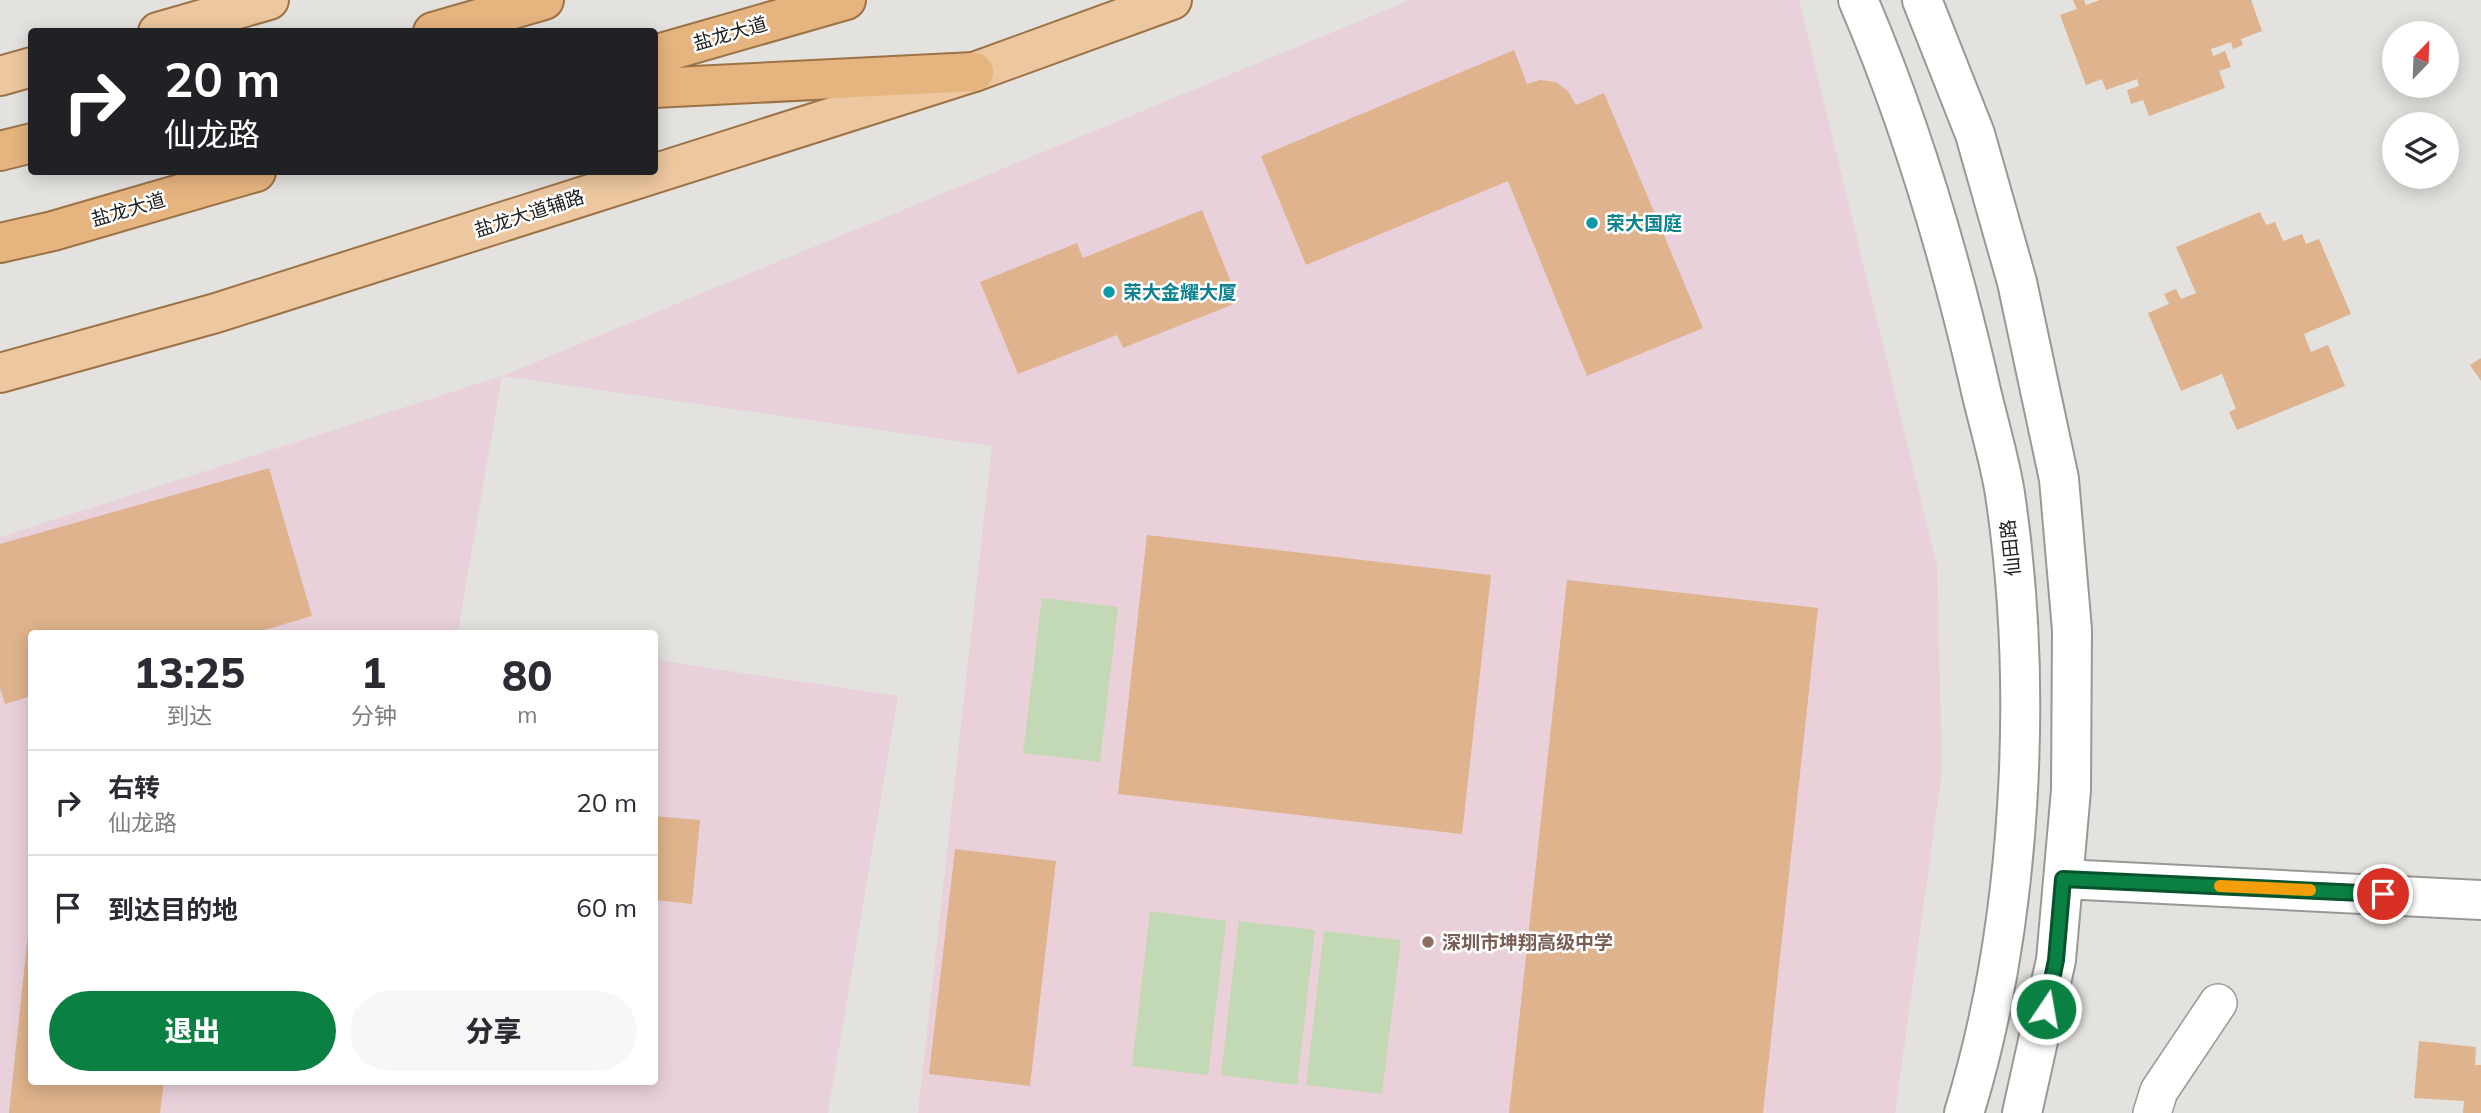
<!DOCTYPE html>
<html lang="zh">
<meta charset="utf-8">
<style>
body{margin:0;font-family:Mulish,"Noto Sans SC",sans-serif;background:#f7f7f7;color:#2b2b33;height:100vh;display:flex;flex-direction:column;font-size:26px;white-space:nowrap}
*{box-sizing:border-box;margin:0}
p{font-size:23px;color:#7c7c81}
.icon{flex:none;width:38px;height:38px;fill:none;stroke:currentColor;stroke-width:2;stroke-linecap:round;stroke-linejoin:round}
.map{position:relative;flex:1;overflow:hidden}
.panel{position:absolute;left:28px;top:630px;width:630px;height:455px;display:flex;flex-direction:column;background:#fff;border-radius:7px;box-shadow:0 4px 18px #0003}
.panel>*{flex:none}
.hud{position:absolute;left:28px;top:28px;width:630px;height:147px;border-radius:7px;box-shadow:0 4px 18px #0003;background:#202124;color:#fff;overflow:hidden}
.needle{width:46px;rotate:23deg}
.fabs{position:absolute;left:2382px;top:21px;display:grid;gap:14px}
.fabs a{display:grid;place-items:center;width:77px;height:77px;border-radius:50%;background:#fff;box-shadow:0 4px 18px #0003;font-size:35px}
.pin{position:absolute;display:grid;place-items:center;width:60px;height:60px;color:#fff;margin:-30px;border:4px solid #fff;border-radius:50%;box-shadow:0 2px 7px #0007}
.me{position:absolute;width:77px;margin:-38px;rotate:12deg;stroke-linejoin:round;filter:drop-shadow(0 0 5px #0008)}
.turn{display:flex;align-items:center;gap:24px;height:147px;padding:0 21px;font-size:32px}
.turn .icon{width:91px;height:91px;stroke-width:2.5}
.turn b{display:block;font-size:49px;line-height:60px}
.eta{display:flex;justify-content:space-evenly;align-items:center;height:119px;text-align:center}
.eta b{font-size:42px;font-weight:800;line-height:49px}
.button{display:flex;gap:14px;margin-top:auto;padding:14px 21px}
.button a{flex:1;height:80px;border-radius:42px;background:#0b8043;color:#fff;font-size:28px;font-weight:800;line-height:80px;text-align:center}
.button a+a{background:#f7f7f7;color:#2b2b33}
ul{padding:0;list-style:none}
li{display:flex;align-items:center;gap:21px;height:105px;padding:0 21px;border-top:2px solid #e1e1e2}
li div{flex:1}
li b{display:block;font-size:26px}
li em{font-style:normal}
.map>svg:first-child{display:block}
.commercial{fill:#e9d1db}
.education{fill:#ead0d8}
.green{fill:#c3d9b6}
.building{fill:#dfb38d}
.lines{fill:none;stroke-linecap:round;stroke-linejoin:round}
.minor-casing{stroke:#999894;stroke-width:40}
.tertiary-casing{stroke:#999894;stroke-width:42}
.primary-casing{stroke:#9c7347;stroke-width:42}
.trunk-casing{stroke:#9c7347;stroke-width:42}
.minor{stroke:#fff;stroke-width:37}
.tertiary{stroke:#fff;stroke-width:38}
.primary{stroke:#ecc79f;stroke-width:38}
.trunk{stroke:#e6b47f;stroke-width:38}
.route-casing{stroke:#07532c;stroke-width:18}
.route{stroke:#0b8043;stroke-width:12}
.slow{stroke:#f59e0b;stroke-width:12}
.culture-dot{fill:#0f9aa8;stroke:#fff;stroke-width:2.5}
.education-dot{fill:#8d6e63;stroke:#fff;stroke-width:2.5}
.labels{text-anchor:middle;stroke-width:5;stroke-linejoin:round;paint-order:stroke}
.street-label{font-size:19px;fill:#1d1d1b;stroke:#fff}
.culture-label{font-size:19px;font-weight:bold;fill:#0d838f;stroke:#fff;text-anchor:start}
.education-label{font-size:19px;font-weight:bold;fill:#785e54;stroke:#fff;text-anchor:start}
</style>
<div class="map">
<svg width="2481" height="1113" viewBox="0 0 2481 1113">
<rect width="100%" height="100%" fill="#e3e2de"/>
<!-- commercial -->
<path class="commercial" d="M1410 0H1799L1937 566 992 446 502 376 458 631 474 633 32 634V1082H654L655 660 898 696 828 1113H0V537L502 376Z"/>
<!-- education -->
<path class="education" d="M992 446 1937 566 1942 771 1895 1113H918Z"/>
<!-- green -->
<path class="green" d="M1042 598 1118 607 1100 762 1023 753Z
M1150 911 1226 921 1208 1075 1132 1066Z
M1239 921 1315 930 1297 1085 1221 1075Z
M1324 931 1401 940 1382 1094 1306 1085Z"/>
<!-- building -->
<path class="building" d="M2073 0H2084L2086 5 2100 0H2251L2262 31 2241 39 2243 45 2233 49 2231 42 2211 49 2213 56 2225 51 2231 67 2219 71 2225 88 2149 116 2143 100 2131 104 2127 90 2139 86 2137 79 2106 90 2102 79 2086 85 2060 15 2077 9Z
M1514 50 1527 84 1540 80 1556 82 1568 91 1576 105 1604 93 1703 328 1587 376 1508 181 1306 265 1261 156Z
M1202 210 1239 302 1123 348 1117 335 1018 374 980 282 1077 243 1083 258Z
M2260 212 2266 225 2275 222 2283 241 2302 234 2306 244 2319 239 2351 314 2304 334 2311 352 2328 345 2345 386 2237 430 2229 412 2236 409 2222 374 2181 391 2148 313 2169 304 2164 294 2176 289 2181 299 2196 293 2176 247Z
M2481 358V381L2470 365Z
M269 468 312 616 251 634H32V696L5 704 0 688V544Z
M1147 535 1491 575 1462 834 1118 794Z
M1567 580 1818 608 1763 1113H1509Z
M654 816 700 820 692 904 654 900Z
M955 849 1056 861 1030 1086 929 1074Z
M30 915 32 1082H164L160 1113H9Z
M2419 1041 2476 1047 2475 1065H2481V1113H2463L2464 1101 2414 1098Z"/>
<g class="lines">
<defs>
<path id="minor" d="M2152 1113 2159 1091 2218 1003"/>
<path id="tertiary" d="M1858 0C1911 123 1949 252 1979 382 1987 419 1999 456 2005 494 2034 688 2022 925 1964 1113
M1922 0 1975 134 2017 282 2059 479 2072 630 2071 790 2056 960 2022 1113
M2063 879 2481 900"/>
<path id="primary" d="M158 32 269 0
M0 76 32 67
M0 373 216 313 974 72 1172 0"/>
<path id="trunk" d="M433 32 544 0
M654 55 846 0
M654 88 974 72
M0 151 32 143
M0 243 53 231 256 172"/>
</defs>
<!-- minor casing -->
<use href="#minor" class="minor-casing"/>
<!-- tertiary casing -->
<use href="#tertiary" class="tertiary-casing"/>
<!-- primary casing -->
<use href="#primary" class="primary-casing"/>
<!-- trunk casing -->
<use href="#trunk" class="trunk-casing"/>
<!-- minor -->
<use href="#minor" class="minor"/>
<!-- tertiary -->
<use href="#tertiary" class="tertiary"/>
<!-- primary -->
<use href="#primary" class="primary"/>
<!-- trunk -->
<use href="#trunk" class="trunk"/>
</g>
<g class="lines">
<defs>
<path id="route" d="M2046 1009 2056 960 2063 879 2383 894"/>
</defs>
<!-- route casing -->
<use href="#route" class="route-casing"/>
<!-- route -->
<use href="#route" class="route"/>
<!-- slow -->
<path class="slow" d="M2220 886 2310 890"/>
</g>
<!-- markers -->
<g class="culture-dot">
<circle cx="1592" cy="223" r="7"/>
<circle cx="1109" cy="292" r="7"/>
</g>
<circle class="education-dot" cx="1428" cy="942" r="7"/>
<g class="labels">
<!-- street labels -->
<g class="street-label">
<text transform="translate(730 33) rotate(-16)" y="7">盐龙大道</text>
<text transform="translate(128 209) rotate(-16)" y="7">盐龙大道</text>
<text transform="translate(529 213) rotate(-18)" y="7">盐龙大道辅路</text>
<text transform="translate(2010 548) rotate(-96)" y="7">仙田路</text>
</g>
<!-- culture labels -->
<g class="culture-label">
<text x="1606" y="230">荣大国庭</text>
<text x="1123" y="299">荣大金耀大厦</text>
</g>
<!-- education labels -->
<g class="education-label">
<text x="1442" y="949">深圳市坤翔高级中学</text>
</g>
</g>
</svg>
<div class="fabs">
<a><svg class="needle" viewBox="-14 -14 28 28"><path d="M0-13l5 13h-10z" fill="#e53935"/><path d="M0 13l5-13h-10z" fill="#7c7c81"/></svg></a>
<a><svg class="icon" aria-label="layers" viewBox="0 0 24 24"><path d="M12 4l9 5-9 5-9-5zM3 14l9 5 9-5"/></svg></a>
</div>
<div class="pin" style="left:2383px;top:894px;background:#d93025"><svg class="icon" aria-label="arrive" viewBox="0 0 24 24"><path d="M6 21V4h12l-3 4 3 4H6"/></svg></div>
<svg class="me" style="left:2046px;top:1009px" viewBox="-20 -20 40 40"><circle r="17" fill="#0b8043" stroke="#fff" stroke-width="3"/><path d="M0-11L8 9 0 5-8 9z" fill="#fff"/></svg>
<div class="hud">
<div class="turn"><svg class="icon" aria-label="right" viewBox="0 0 24 24"><path d="M7 20v-9h11M14 6l5 5-5 5"/></svg><div><b>20 m</b>仙龙路</div></div>
</div>
<section class="panel">
<div class="eta">
<div><b>13:25</b><p>到达</p></div>
<div><b>1</b><p>分钟</p></div>
<div><b>80</b><p>m</p></div>
</div>
<ul>
<li><svg class="icon" aria-label="right" viewBox="0 0 24 24"><path d="M7 20v-9h11M14 6l5 5-5 5"/></svg><div><b>右转</b><p>仙龙路</p></div><em>20 m</em></li>
<li><svg class="icon" aria-label="arrive" viewBox="0 0 24 24"><path d="M6 21V4h12l-3 4 3 4H6"/></svg><div><b>到达目的地</b></div><em>60 m</em></li>
</ul>
<div class="button"><a>退出</a><a>分享</a></div>
</section>
</div>
